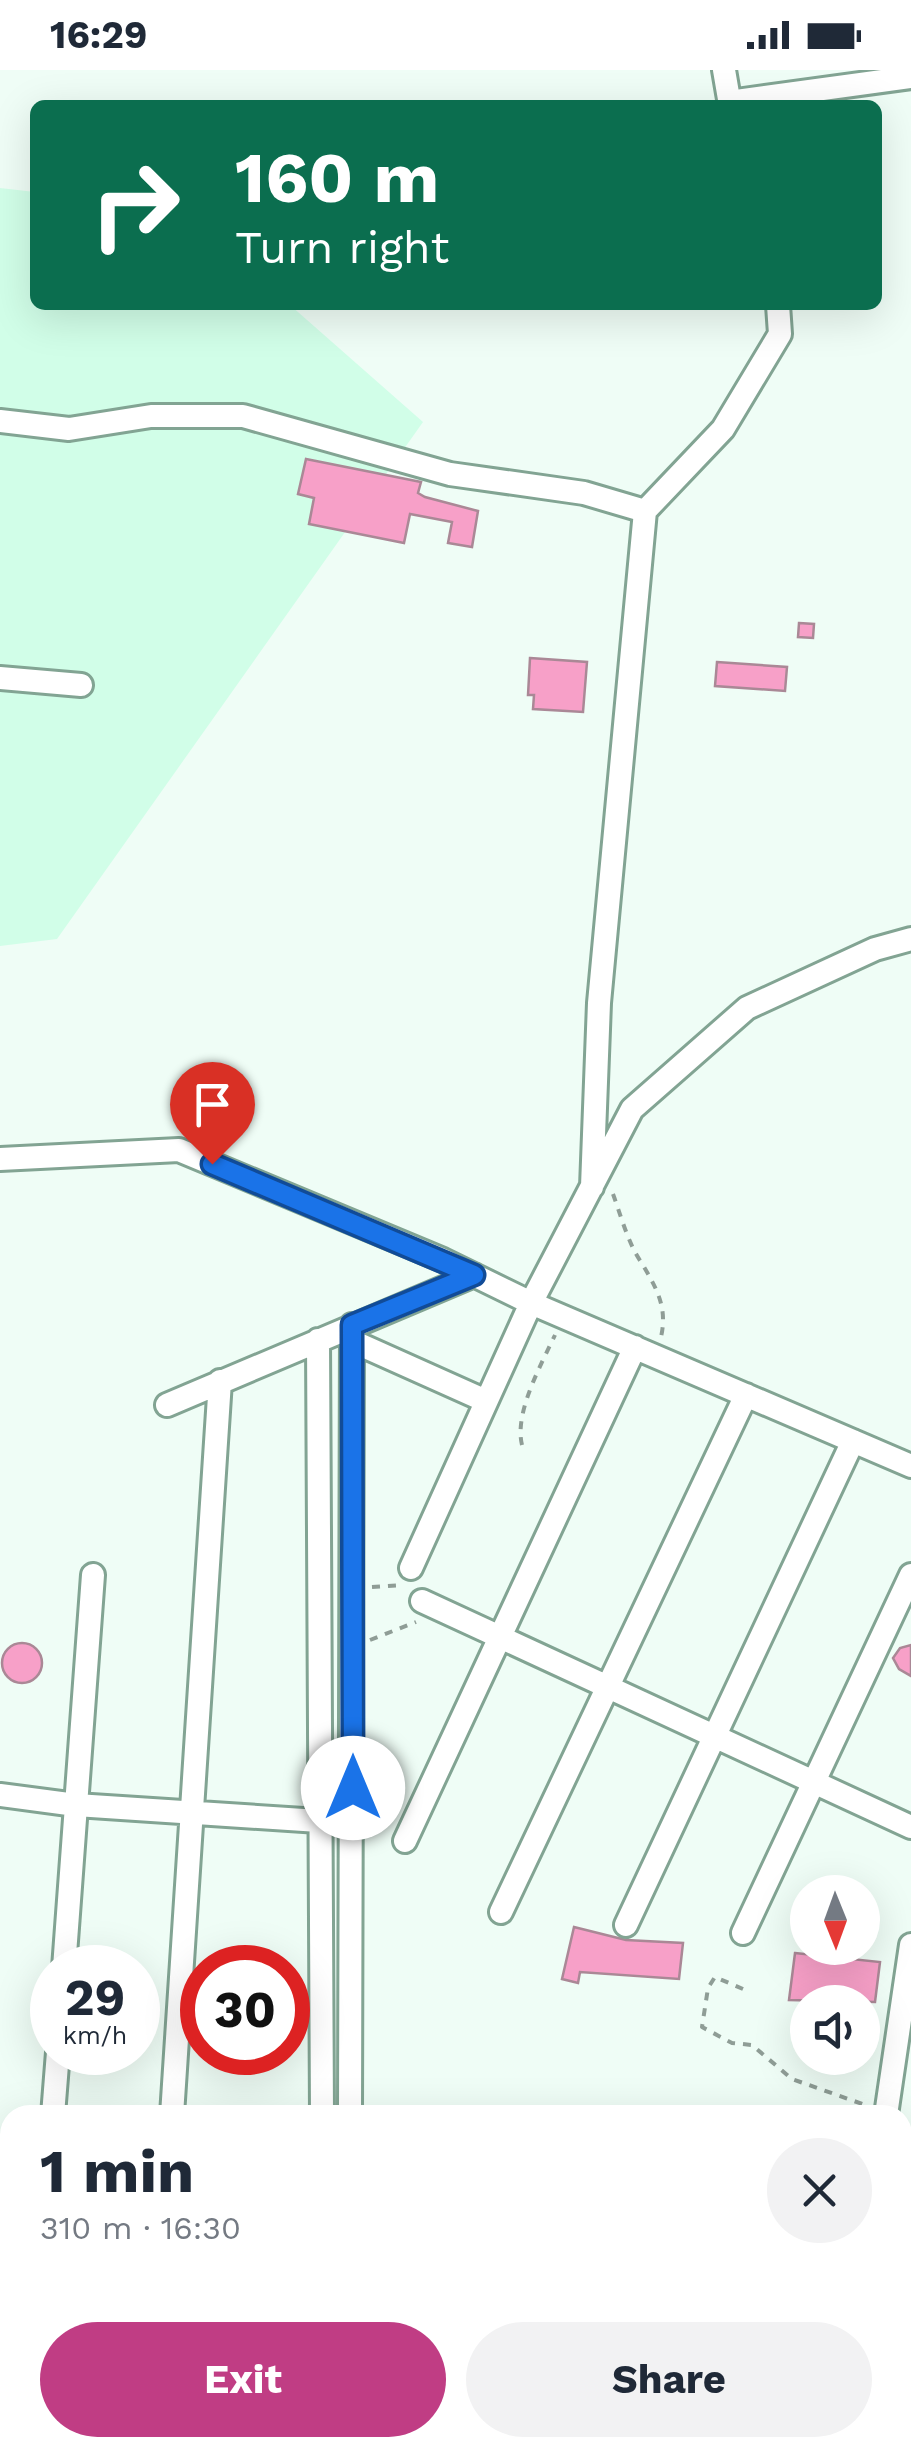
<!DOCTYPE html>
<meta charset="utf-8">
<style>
body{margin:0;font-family:"Work Sans",sans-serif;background:#f2f2f3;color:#1f2937;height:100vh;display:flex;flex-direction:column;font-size:38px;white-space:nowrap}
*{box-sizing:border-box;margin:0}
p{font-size:32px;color:#747a83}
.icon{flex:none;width:55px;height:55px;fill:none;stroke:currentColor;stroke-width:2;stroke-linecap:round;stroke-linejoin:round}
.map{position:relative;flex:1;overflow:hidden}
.drawer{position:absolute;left:0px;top:2035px;width:912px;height:352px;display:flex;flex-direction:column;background:#fff;border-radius:30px 30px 0 0;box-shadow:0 10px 40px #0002}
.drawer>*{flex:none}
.banner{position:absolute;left:30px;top:30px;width:852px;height:210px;border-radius:15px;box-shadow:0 10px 40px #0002;background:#0b6e4f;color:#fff;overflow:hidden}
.needle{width:65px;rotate:179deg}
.tools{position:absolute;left:790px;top:1805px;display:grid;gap:20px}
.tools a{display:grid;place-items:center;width:90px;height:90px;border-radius:50%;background:#fff;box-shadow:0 10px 40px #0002;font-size:50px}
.speed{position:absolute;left:30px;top:1875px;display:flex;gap:20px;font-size:50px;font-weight:700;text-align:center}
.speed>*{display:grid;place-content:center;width:130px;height:130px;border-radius:50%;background:#fff;box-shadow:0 10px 40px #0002;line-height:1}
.speed small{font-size:25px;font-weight:400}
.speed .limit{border:15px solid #d22;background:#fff;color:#111}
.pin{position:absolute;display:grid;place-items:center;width:85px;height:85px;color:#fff;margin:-102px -42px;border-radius:50% 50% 50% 0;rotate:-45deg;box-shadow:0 0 10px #0007}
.pin .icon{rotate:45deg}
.me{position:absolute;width:110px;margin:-55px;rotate:0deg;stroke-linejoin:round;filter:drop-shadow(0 0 8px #0008)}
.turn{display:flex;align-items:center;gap:35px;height:210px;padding:0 40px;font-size:45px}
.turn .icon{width:130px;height:130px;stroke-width:2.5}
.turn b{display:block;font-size:70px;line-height:85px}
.round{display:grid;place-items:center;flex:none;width:105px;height:105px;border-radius:52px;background:#f2f2f3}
.summary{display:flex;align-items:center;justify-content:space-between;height:170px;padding:0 40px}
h1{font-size:60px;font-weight:700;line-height:75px}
.primary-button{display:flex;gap:20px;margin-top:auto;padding:20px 40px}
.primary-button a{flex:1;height:115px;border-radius:60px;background:#c03d84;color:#fff;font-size:40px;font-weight:700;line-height:115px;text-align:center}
.primary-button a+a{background:#f2f2f3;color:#1f2937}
.status{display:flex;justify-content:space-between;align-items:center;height:70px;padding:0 50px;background:#fff;direction:ltr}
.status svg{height:28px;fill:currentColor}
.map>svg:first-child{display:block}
.built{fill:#d1fee8}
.building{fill:#f7a0c8;stroke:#aa8896;stroke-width:2.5}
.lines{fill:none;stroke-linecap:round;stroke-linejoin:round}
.minor-casing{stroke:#82a493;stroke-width:28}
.path{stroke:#8f9d96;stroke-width:4;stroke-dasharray:8 8;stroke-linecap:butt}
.minor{stroke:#fff;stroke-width:22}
.route-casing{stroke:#114b97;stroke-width:25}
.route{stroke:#1a73e8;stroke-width:18}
</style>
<div class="status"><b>16:29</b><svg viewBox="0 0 49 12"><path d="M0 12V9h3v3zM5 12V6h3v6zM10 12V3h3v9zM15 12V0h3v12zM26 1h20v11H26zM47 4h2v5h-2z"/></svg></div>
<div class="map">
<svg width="911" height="2386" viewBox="0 0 911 2386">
<rect width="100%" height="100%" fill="#effdf6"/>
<!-- built -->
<path class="built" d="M0 118 35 122V235H290L423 352 57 869 0 876Z"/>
<!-- building -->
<path class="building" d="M306 389 421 412 418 423 425 427 478 441 472 477 448 473 452 452 410 444 404 473 309 454 314 428 298 424Z
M799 553 814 554 813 568 798 567Z
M530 588 587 592 583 642 533 639 534 625H528Z
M717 592 787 597 785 621 715 616Z
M2 1593a20 20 0 1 1 40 0a20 20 0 1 1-40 0Z
M911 1575V1606L899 1599 893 1588 900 1578Z
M574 1857 626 1870 683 1873 679 1909 580 1902 578 1913 562 1909Z
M795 1883 880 1892 875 1932 789 1930Z"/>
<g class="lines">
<defs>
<path id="minor" d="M724 0 730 35
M729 32 911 7
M0 351 69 359 151 346H243L450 404 584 423 645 441
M0 608 81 615
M0 1089 179 1080 443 1190 531 1233 911 1396
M592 1117 599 933 645 441 723 359 780 264 778 235
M318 1270 322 2045
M352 1271 486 1331
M167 1335 474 1205
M411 1498 531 1233 632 1039 747 938 875 879 911 869
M422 1531 911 1757
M0 1725 76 1735 334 1752
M405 1771 635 1277
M501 1842 746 1325
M626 1855 853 1371
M743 1863 911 1505
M64 1898 93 1505
M53 2045 58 1982
M172 2045 220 1311
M350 2045 352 1255
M886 2045 911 1875
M0 2111 10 2112
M30 2378H31
M896 2378 911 2380"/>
</defs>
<!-- minor casing -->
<use href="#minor" class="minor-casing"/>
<!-- path -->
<path class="path" d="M613 1124C621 1146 628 1173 641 1192 656 1217 668 1237 661 1267
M522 1375C514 1343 541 1295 555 1265
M372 1517 402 1515
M370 1570 416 1552
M743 1919 715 1907 708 1918 702 1957 732 1973 752 1975 792 2009 868 2036
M0 2380 13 2386
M314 2386 323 2378"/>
<!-- minor -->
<use href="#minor" class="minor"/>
</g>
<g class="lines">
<defs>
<path id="route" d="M212 1094 474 1205 352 1255 353 1718"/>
</defs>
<!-- route casing -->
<use href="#route" class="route-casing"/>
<!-- route -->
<use href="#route" class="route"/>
</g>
</svg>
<div class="tools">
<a><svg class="needle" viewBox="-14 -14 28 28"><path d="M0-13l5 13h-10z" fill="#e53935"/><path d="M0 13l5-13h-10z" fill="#747a83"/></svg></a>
<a><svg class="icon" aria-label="sound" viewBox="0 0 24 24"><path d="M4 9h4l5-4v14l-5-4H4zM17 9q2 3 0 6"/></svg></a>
</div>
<div class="speed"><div>29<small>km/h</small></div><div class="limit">30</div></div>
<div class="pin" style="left:212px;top:1094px;background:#d93025"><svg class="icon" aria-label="arrive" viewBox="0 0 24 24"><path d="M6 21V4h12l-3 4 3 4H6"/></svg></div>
<svg class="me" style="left:353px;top:1718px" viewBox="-20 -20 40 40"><circle r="19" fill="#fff"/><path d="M0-13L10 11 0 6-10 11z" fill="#1a73e8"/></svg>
<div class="banner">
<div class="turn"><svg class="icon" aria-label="right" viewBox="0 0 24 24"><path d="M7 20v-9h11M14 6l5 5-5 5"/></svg><div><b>160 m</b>Turn right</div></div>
</div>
<section class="drawer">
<div class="summary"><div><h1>1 min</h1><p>310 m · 16:30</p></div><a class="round"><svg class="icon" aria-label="close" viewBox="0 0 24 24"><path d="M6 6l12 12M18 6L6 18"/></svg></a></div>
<div class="primary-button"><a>Exit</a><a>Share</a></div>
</section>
</div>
